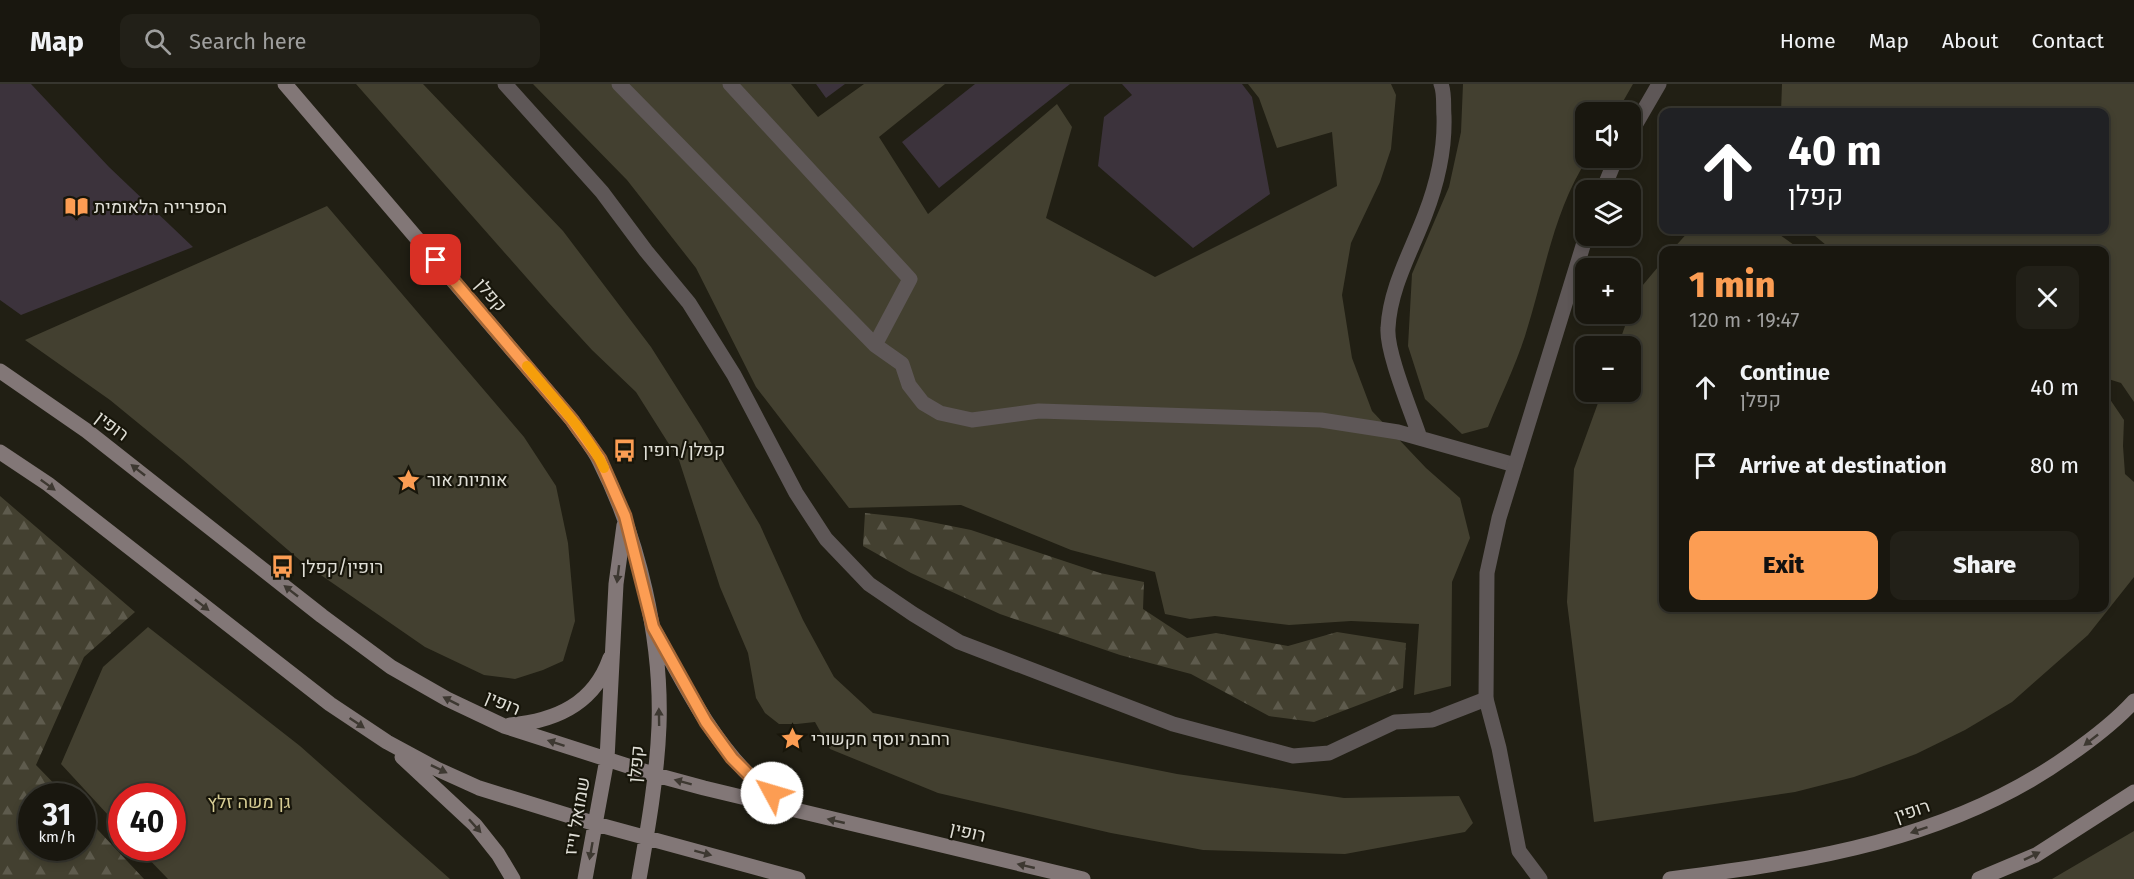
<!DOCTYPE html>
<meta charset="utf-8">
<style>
body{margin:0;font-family:"Fira Sans",Heebo,sans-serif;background:#222018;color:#f1f3f6;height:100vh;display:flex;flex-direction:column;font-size:22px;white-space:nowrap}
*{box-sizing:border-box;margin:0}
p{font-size:20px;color:#9f9f9e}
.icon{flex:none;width:33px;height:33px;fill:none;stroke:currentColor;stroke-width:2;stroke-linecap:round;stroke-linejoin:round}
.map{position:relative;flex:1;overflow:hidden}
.panel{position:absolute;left:1659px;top:162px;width:450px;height:366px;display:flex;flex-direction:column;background:#19170f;border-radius:12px;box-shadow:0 3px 9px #0003,0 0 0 2px #37362f}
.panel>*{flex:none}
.hud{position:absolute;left:1659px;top:24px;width:450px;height:126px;border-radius:12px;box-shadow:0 3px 9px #0003,0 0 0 2px #37362f;background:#202124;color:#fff;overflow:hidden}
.controls{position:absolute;left:1575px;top:18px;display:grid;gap:12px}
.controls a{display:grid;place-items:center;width:66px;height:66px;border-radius:12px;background:#19170f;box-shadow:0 3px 9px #0003,0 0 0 2px #37362f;font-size:30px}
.speed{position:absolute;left:18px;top:699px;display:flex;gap:12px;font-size:30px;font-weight:700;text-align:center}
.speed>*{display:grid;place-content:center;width:78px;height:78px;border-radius:50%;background:#19170f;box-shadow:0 3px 9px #0003,0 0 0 2px #37362f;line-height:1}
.speed small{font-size:15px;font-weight:400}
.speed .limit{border:9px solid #d22;background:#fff;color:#111}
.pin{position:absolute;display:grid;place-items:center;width:51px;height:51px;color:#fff;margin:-26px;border-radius:12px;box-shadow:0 3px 9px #0006}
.me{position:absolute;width:66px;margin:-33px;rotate:309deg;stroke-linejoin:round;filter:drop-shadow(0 0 4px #0008)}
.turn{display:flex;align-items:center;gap:21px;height:126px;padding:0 30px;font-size:27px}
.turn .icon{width:78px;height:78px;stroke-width:2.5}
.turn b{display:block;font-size:42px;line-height:51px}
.round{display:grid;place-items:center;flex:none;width:63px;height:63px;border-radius:12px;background:#222018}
.head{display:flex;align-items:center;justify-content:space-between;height:102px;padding:0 30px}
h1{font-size:36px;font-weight:800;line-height:45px;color:#fc9d53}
.action{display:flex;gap:12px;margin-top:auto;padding:12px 30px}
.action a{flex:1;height:69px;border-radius:12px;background:#fc9d53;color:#111;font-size:24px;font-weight:800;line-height:69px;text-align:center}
.action a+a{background:#222018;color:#f1f3f6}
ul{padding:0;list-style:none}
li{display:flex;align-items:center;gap:18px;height:78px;padding:0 30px}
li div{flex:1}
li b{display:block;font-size:22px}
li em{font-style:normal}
header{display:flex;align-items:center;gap:36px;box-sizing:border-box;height:84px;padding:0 30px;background:#19170f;border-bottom:2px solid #37362f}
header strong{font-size:28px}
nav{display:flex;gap:33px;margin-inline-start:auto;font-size:21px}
.search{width:420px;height:54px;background:#222018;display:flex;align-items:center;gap:15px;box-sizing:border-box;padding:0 21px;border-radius:12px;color:#9f9f9e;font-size:22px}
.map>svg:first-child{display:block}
.forest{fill:url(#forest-firs)}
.green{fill:#434030}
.building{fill:#3c333c}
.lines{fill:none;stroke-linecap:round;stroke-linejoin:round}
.lane{stroke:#5e5757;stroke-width:15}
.street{stroke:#5e5757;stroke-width:15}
.secondary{stroke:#827777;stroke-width:15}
.oneway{fill:#3d3831}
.route-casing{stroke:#a46636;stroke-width:15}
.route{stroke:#fc9d53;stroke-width:10}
.slow{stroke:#f59e0b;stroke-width:10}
.labels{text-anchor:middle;stroke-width:4.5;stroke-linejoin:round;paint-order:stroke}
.poi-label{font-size:18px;fill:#e0dfd7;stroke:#18160b;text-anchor:start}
.street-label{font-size:18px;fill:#e0dfd7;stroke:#18160b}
.park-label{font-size:18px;fill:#d6cc93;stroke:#18160b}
</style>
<header>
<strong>Map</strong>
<div class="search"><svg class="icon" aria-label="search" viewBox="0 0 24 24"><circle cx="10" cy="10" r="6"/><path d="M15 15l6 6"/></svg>Search here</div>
<nav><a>Home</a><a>Map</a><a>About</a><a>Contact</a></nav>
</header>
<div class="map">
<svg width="2134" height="795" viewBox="0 0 2134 795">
<defs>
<pattern id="forest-firs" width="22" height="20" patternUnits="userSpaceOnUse" patternTransform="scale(1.5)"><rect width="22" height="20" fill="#434030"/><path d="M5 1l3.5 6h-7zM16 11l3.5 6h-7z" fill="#5e5b4d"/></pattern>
</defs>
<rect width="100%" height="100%" fill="#211f14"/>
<!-- forest -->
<path class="forest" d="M0 412 135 528 84 573 36 681 66 712H32V764H82L83 730 144 795H0Z
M865 429 911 434 971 446 1100 489 1144 498 1143 525 1187 554 1216 549 1288 562 1337 548 1406 559 1403 604 1314 638 1269 632 1191 590 1120 571 1000 530 911 489 863 462Z"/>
<!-- green -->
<path class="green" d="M356 0H423L563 147 651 263 701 342 760 441 803 536 834 593 873 629 1177 690 1344 714 1459 712 1473 739 1465 748 1345 770 1203 766 1111 749 938 709 830 665 815 638 797 640H779L765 629 756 614 748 569 720 503 679 376 636 308 592 266 548 218Z
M533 0H791L818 33 864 0H945L879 53 928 130 1057 20 1072 43 1046 134 1155 193 1337 102 1332 48 1277 64 1259 14 1248 0H1391L1396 11 1391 65 1380 98 1351 159 1342 211 1352 274 1372 327 1426 384 1460 414 1470 454 1452 498 1451 602 1414 611 1419 540 1351 537 1289 541 1215 532 1190 535 1165 530 1155 488 1071 466 961 421 849 424 756 303 696 184 627 96Z
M1463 0H1633L1617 28H1586V74H1588C1553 127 1544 193 1525 252 1515 283 1500 313 1488 343L1462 350 1425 315 1408 262 1412 190 1449 103 1461 48Z
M1782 0H2134V318L2121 299 2105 294 2104 166H1832L1808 146H2104V28H1781Z
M327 122 524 353 556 402 568 459 575 537 563 577 543 586 515 595 484 591 425 563 302 478 182 375 110 316 25 256Z
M1690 146H1773L1801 166H1672Z
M1663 177 1664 524H2104L2105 308 2124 336 2123 362 2125 390 2134 398V493L2088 551 2012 618 1965 646 1916 670 1854 693 1795 708 1594 738 1567 518 1574 385 1602 308H1630V262H1618L1637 208Z
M148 543 300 662 450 795H168L138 764H172V712H122L121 745 61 680 103 583Z
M2134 747V795H2052Z"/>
<!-- building -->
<path class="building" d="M0 0H31L109 83 193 163 21 231 0 216Z
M816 0H845L826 14Z
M975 0H1070L939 104 902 58Z
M1122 0H1242L1252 13 1270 110 1193 164 1098 82 1104 33 1132 11Z"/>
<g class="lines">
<!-- lane -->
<path class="lane" d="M505 0 602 108 646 167 689 219 734 291 796 409 826 455 869 500 913 530 959 558 1173 640 1293 672 1329 669 1395 638 1432 636 1486 615
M619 0 875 261 902 280 909 301 923 319 940 329 972 336 1039 327 1321 336 1398 348 1515 381
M730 0 910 195 875 261
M1420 354C1412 329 1386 268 1388 244 1390 204 1411 168 1425 131 1437 100 1445 65 1444 32 1443 22 1445 10 1441 0"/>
<!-- street -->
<path class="street" d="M1630 50 1659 0
M1603 106 1616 74
M1540 795 1519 767 1499 664 1486 615 1487 489 1499 434 1586 152"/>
<!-- secondary -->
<path class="secondary" d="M285 0 572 336C581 350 593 363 600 378 639 455 662 555 659 642 657 693 648 744 639 795
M0 287 87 347 322 532 391 583 447 615 504 642 656 691 704 704 1083 795
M0 368 48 400 330 620 387 658 437 685 479 704 596 740 798 795
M656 549C685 602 712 657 756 698 766 707 779 714 791 722
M510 641C556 637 594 620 610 574
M402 673 475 741 498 770 513 795
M585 795 607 675 616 500 624 441
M1670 795C1810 777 1950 756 2068 672 2091 656 2115 638 2134 617
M1979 795 2036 771 2134 708"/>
</g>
<!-- one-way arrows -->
<defs><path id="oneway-solid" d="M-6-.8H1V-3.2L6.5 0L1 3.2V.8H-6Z" transform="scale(1.5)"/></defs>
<g class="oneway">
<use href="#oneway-solid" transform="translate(138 386) rotate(-142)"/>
<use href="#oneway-solid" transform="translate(48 401) rotate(36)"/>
<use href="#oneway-solid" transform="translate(618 490) rotate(97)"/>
<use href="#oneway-solid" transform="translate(291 507) rotate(-142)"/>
<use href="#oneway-solid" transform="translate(202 521) rotate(38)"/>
<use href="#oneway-solid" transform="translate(451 617) rotate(-153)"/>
<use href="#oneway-solid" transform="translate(659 633) rotate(-91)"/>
<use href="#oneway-solid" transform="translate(357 639) rotate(34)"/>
<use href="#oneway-solid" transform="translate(2091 656) rotate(142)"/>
<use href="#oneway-solid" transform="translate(556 659) rotate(-162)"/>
<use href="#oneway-solid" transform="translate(439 685) rotate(26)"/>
<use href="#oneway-solid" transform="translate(683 698) rotate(-165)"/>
<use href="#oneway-solid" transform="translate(836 737) rotate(-167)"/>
<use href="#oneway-solid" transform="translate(475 742) rotate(48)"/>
<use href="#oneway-solid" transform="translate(1919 746) rotate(161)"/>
<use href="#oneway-solid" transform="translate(591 767) rotate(100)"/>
<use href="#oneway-solid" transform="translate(703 769) rotate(15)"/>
<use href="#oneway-solid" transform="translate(2032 772) rotate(-26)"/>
<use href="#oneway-solid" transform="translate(1026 782) rotate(-167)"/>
</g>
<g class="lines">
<defs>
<path id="route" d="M436 176 572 336 600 375 625 432 653 543 706 638 732 674 758 700 772 709"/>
</defs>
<!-- route casing -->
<use href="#route" class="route-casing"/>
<!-- route -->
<use href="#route" class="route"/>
<!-- slow -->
<path class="slow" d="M527 282C552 313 587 348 604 384"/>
</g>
<!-- icons -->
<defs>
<symbol id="library-bare" viewBox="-9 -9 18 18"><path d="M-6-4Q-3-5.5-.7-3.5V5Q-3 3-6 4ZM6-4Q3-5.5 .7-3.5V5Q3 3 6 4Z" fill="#fc9d53" stroke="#18160b" stroke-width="2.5" paint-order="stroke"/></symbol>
<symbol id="bus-bare" viewBox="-9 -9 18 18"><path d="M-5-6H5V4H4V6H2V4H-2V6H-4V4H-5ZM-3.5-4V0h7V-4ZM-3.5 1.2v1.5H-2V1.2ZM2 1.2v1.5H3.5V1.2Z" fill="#fc9d53" stroke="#18160b" stroke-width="2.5" paint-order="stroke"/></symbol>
<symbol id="sight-bare" viewBox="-9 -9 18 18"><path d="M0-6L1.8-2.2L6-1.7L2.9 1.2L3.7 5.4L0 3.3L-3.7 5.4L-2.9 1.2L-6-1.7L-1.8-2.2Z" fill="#fc9d53" stroke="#18160b" stroke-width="2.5" paint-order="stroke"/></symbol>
</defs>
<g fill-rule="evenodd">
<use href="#library-bare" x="60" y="106" width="33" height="33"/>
<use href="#bus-bare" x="608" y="350" width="33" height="33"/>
<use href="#sight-bare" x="392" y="380" width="33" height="33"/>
<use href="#bus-bare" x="266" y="466" width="33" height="33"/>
<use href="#sight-bare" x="776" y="638" width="33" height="33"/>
</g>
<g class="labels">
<!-- poi labels -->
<g class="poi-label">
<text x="94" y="129">הספרייה הלאומית</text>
<text x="643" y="372">קפלן/רופין</text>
<text x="427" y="402">אותיות אור</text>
<text x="301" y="489">רופין/קפלן</text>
<text x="811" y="661">רחבת יוסף חקשורי</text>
</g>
<!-- street labels -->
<g class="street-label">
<text transform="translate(491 211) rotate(49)" y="6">קפלן</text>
<text transform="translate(112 342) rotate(37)" y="6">רופין</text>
<text transform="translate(503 619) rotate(23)" y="6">רופין</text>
<text transform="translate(636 680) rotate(-85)" y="6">קפלן</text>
<text transform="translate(1912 727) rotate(-19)" y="6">רופין</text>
<text transform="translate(577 732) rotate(-80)" y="6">שמואל וייז</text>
<text transform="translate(968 748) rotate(13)" y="6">רופין</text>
</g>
<!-- park labels -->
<g class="park-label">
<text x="249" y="724">גן משה זלץ</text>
</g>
</g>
</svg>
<div class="controls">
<a><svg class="icon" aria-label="sound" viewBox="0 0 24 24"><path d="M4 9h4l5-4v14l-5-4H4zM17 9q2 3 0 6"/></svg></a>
<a><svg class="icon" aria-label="layers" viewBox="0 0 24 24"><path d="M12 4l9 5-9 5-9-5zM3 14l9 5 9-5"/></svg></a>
<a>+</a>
<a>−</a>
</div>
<div class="speed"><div>31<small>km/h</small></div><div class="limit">40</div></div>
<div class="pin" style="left:436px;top:176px;background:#d93025"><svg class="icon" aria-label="arrive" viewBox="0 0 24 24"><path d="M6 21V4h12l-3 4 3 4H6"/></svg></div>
<svg class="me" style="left:772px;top:709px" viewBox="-20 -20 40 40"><circle r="19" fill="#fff"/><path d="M0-13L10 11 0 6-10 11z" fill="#fc9d53"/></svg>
<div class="hud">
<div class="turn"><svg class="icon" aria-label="ahead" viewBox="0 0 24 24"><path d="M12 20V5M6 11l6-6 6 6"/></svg><div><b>40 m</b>קפלן</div></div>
</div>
<section class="panel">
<div class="head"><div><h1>1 min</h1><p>120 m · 19:47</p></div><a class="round"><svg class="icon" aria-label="close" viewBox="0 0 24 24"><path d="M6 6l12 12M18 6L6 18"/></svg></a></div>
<ul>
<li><svg class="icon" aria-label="ahead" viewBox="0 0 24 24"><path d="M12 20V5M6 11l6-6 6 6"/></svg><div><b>Continue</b><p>קפלן</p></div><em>40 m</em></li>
<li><svg class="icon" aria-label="arrive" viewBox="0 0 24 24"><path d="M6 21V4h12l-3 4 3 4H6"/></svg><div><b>Arrive at destination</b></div><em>80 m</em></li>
</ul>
<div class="action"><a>Exit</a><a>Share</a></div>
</section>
</div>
